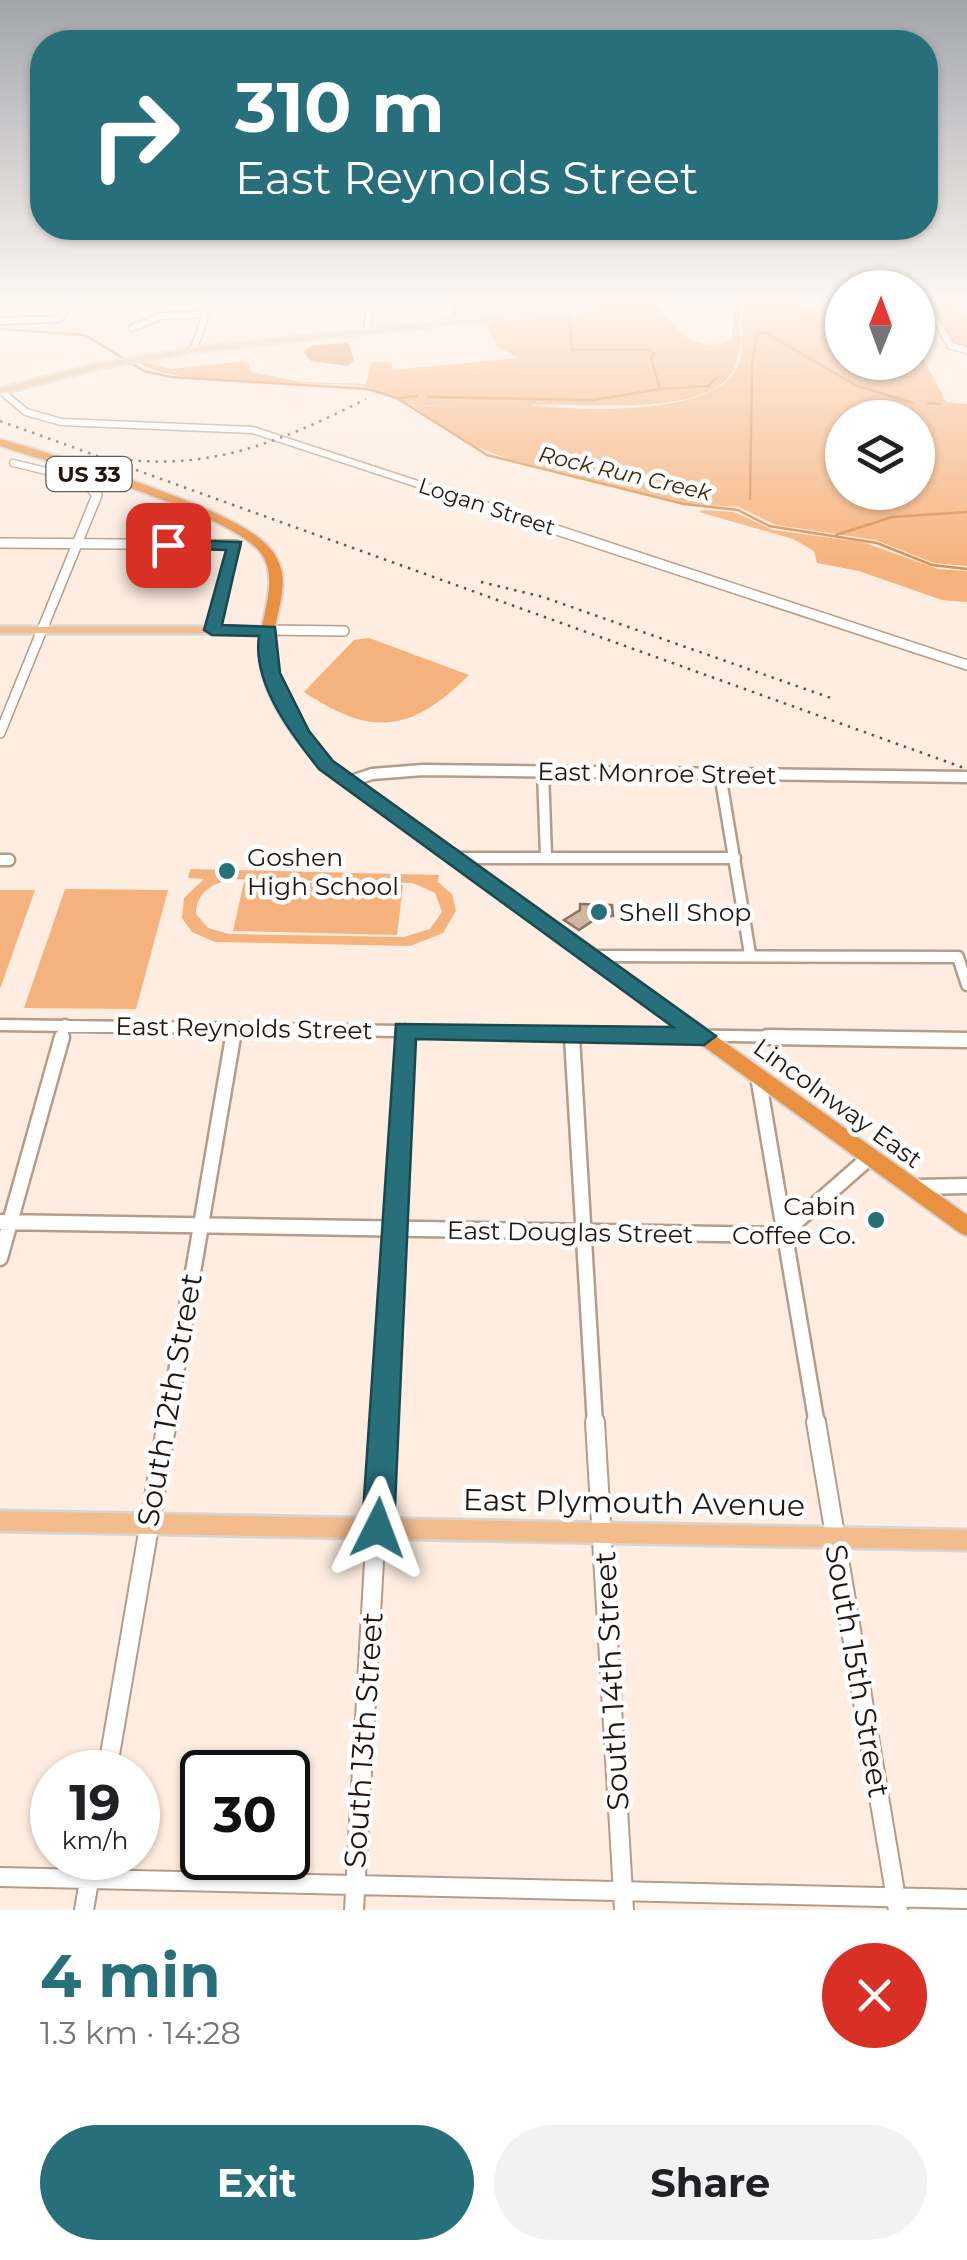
<!DOCTYPE html>
<meta charset="utf-8">
<style>
body{margin:0;font-family:Montserrat,sans-serif;background:#f2f2f2;color:#202124;height:100vh;display:flex;flex-direction:column;font-size:38px;white-space:nowrap}
*{box-sizing:border-box;margin:0}
p{font-size:32px;color:#757577}
.icon{flex:none;width:55px;height:55px;fill:none;stroke:currentColor;stroke-width:2;stroke-linecap:round;stroke-linejoin:round}
.map{position:relative;height:1910px;overflow:hidden}
.side{display:flex;flex-direction:column;background:#fff;flex:1}
.side>*{flex:none}
.top-card{position:absolute;left:30px;top:30px;width:908px;height:210px;border-radius:40px;box-shadow:0 2px 8px #0004;background:#276f7a;color:#fff;overflow:hidden}
.needle{width:65px;rotate:1deg}
.buttons{position:absolute;left:825px;top:270px;display:grid;gap:20px}
.buttons a{display:grid;place-items:center;width:110px;height:110px;border-radius:50%;background:#fff;box-shadow:0 2px 8px #0004;font-size:50px}
.speed{position:absolute;left:30px;top:1750px;display:flex;gap:20px;font-size:50px;font-weight:700;text-align:center}
.speed>*{display:grid;place-content:center;width:130px;height:130px;border-radius:50%;background:#fff;box-shadow:0 2px 8px #0004;line-height:1}
.speed small{font-size:25px;font-weight:400}
.speed .limit{border:5px solid #111;border-radius:15px;background:#fff;color:#111}
.pin{position:absolute;display:grid;place-items:center;width:85px;height:85px;color:#fff;margin:-42px;border-radius:20px;box-shadow:0 5px 15px #0006}
.me{position:absolute;width:110px;margin:-55px;rotate:3deg;stroke-linejoin:round;filter:drop-shadow(0 0 8px #0008)}
.turn{display:flex;align-items:center;gap:35px;height:210px;padding:0 40px;font-size:45px}
.turn .icon{width:130px;height:130px;stroke-width:2.5}
.turn b{display:block;font-size:70px;line-height:85px}
.round{display:grid;place-items:center;flex:none;width:105px;height:105px;border-radius:52px;background:#f2f2f2}
.head{display:flex;align-items:center;justify-content:space-between;height:170px;padding:0 40px}
h1{font-size:60px;font-weight:700;line-height:75px;color:#276f7a}
.button{display:flex;gap:20px;margin-top:auto;padding:20px 40px}
.button a{flex:1;height:115px;border-radius:60px;background:#276f7a;color:#fff;font-size:40px;font-weight:700;line-height:115px;text-align:center}
.button a+a{background:#f2f2f2;color:#202124}
.map>svg:first-child{display:block}
.green{fill:#f6b27d;fill-rule:evenodd}
.water{fill:#da8f51}
.lines{fill:none;stroke-linecap:round;stroke-linejoin:round}
.stream{stroke:#da8f51;stroke-width:2.5}
.building{fill:#d1b6a2;stroke:#8e7562;stroke-width:2.5}
.minor-far4-casing{stroke:#b69c88;stroke-width:9}
.minor-far3-casing{stroke:#b69c88;stroke-width:12}
.minor-far2-casing{stroke:#b69c88;stroke-width:15}
.minor-far1-casing{stroke:#b69c88;stroke-width:19}
.minor-casing{stroke:#b69c88;stroke-width:22}
.major-casing{stroke:#d7d5d4;stroke-width:5}
.highway-casing{stroke:#d7d5d4;stroke-width:4}
.minor-far4{stroke:#fff;stroke-width:6}
.minor-far3{stroke:#fff;stroke-width:9}
.minor-far2{stroke:#fff;stroke-width:10}
.minor-far1{stroke:#fff;stroke-width:14}
.minor{stroke:#fff;stroke-width:18}
.major{fill:#f2bc8d;fill-rule:evenodd}
.highway{fill:#ea9041;fill-rule:evenodd}
.rail{stroke:#5d5248;stroke-width:2.5;stroke-dasharray:2.5 6;stroke-linecap:butt}
.route{fill:#276f7a;stroke:#19484f;stroke-width:2.5}
.poi-dot{fill:#276f7a;stroke:#fefefe;stroke-width:4}
.labels{text-anchor:middle;stroke-width:9;stroke-linejoin:round;paint-order:stroke}
.far-water-label{font-size:22px;font-style:italic;fill:#422408;stroke:#fefefe}
.shield{fill:#fefefe;stroke:#635c57;stroke-width:2.5}
.shield-label{font-size:22px;font-weight:bold;fill:#20170f}
.far-street-label{font-size:22px;fill:#20170f;stroke:#fefefe}
.street-label{font-size:25px;fill:#20170f;stroke:#fefefe}
.poi-label{font-size:25px;fill:#20170f;stroke:#fefefe;text-anchor:start}
.near-street-label{font-size:30px;fill:#20170f;stroke:#fefefe}
</style>
<div class="map">
<svg width="967" height="1910" viewBox="0 0 967 1910">
<rect width="100%" height="100%" fill="#feede0"/>
<!-- green -->
<path class="green" d="M472 298H638L639 299 458 316 451 315 454 309 445 302Z
M735 298H740C739 318 743 349 735 367 712 421 575 401 529 405 575 410 714 418 737 368 746 350 742 318 743 298H788L801 309 842 313V362H918V348L946 402 967 404V566L934 563 876 540 776 525 739 507 689 504 511 460 471 445 413 406 458 404C445 404 424 408 411 404 390 398 380 387 353 385 309 382 165 387 138 361L170 369 247 361 252 372 301 382 366 384 371 362H391L393 370 518 358 496 345 484 318 653 302C675 326 697 359 732 338ZM842 418H918V492H842Z
M925 298H956L967 316V349L954 347Z
M702 510 734 512 773 530 862 542 938 569 967 571V602L942 600 859 571 817 563 814 551 793 539 699 512Z
M369 638 469 675C411 733 371 737 304 692L354 640Z
M190 869 439 875 438 882 452 894 456 911 443 933 410 946 215 942 192 932 182 918 184 898 204 879 188 878ZM235 879 413 883 435 893 442 912 430 929 404 937 229 934 208 928 196 914C196 891 215 882 235 879Z
M244 882 403 885 397 935 233 931Z
M65 889 168 890 136 1009 24 1008Z
M0 890H35L0 989Z"/>
<!-- water -->
<path class="water" d="M348 343 354 360 347 366 311 361 303 352 313 345Z"/>
<g class="lines">
<!-- stream -->
<path class="stream" d="M567 298 568 305
M0 329 85 335 144 371 171 377 368 389 397 398 487 455 684 504 738 510 769 526 877 543 932 565 967 569
M662 389 708 386 716 378
M428 397 593 400 660 389 651 358 655 354 650 350H572L569 313
M398 398 417 396
M928 403 940 404
M750 499 752 367 757 333H766L855 385 913 403
M836 535 892 517 967 512"/>
</g>
<!-- building -->
<path class="building" d="M580 904 612 905 613 916H600L579 930 564 920 580 910Z"/>
<g class="lines">
<defs>
<path id="minor-far4" d="M923 298 951 346 967 350
M0 300H211
M0 321 59 319 74 298
M132 328 161 316 206 314
M367 329 371 298
M193 350 207 312
M2 392 26 412 61 422 253 430 439 491
M13 463 71 477 94 491"/>
<path id="minor-far3" d="M432 489 967 665
M0 543 236 545 212 630
M268 630 344 631
M0 733 97 495 92 489"/>
<path id="minor-far2" d="M543 772 546 855
M720 774 750 954
M348 782 372 774 423 770 967 777
M455 858H735
M0 860H9
M588 956 958 957 967 985
M0 1025 928 1039
M572 1033V1039
M61 1039 65 1025
M233 1039 235 1028
M404 1039 405 1030"/>
<path id="minor-far1" d="M572 1037 595 1425
M767 1037 967 1040
M758 1076 817 1425
M916 1187 967 1186
M0 1222 781 1235 870 1157
M0 1258 62 1037
M167 1425 233 1037
M382 1425 405 1037"/>
<path id="minor" d="M595 1422 624 1910
M816 1422 898 1910
M107 1772 167 1422
M0 1877 967 1899
M84 1910 93 1858
M354 1910 382 1422"/>
<path id="major" d="M659 298H683L679 300 193 352 99 368 0 394V389L98 364 193 348Z
M0 627H268L273 630 268 633H0Z
M0 1511 967 1530V1550L0 1531Z"/>
<path id="highway" d="M0 439C56 455 234 507 268 546 275 553 280 563 282 573 285 593 277 614 274 633 267 682 299 728 331 762L967 1215V1236L960 1233 321 768C290 736 255 688 260 641 262 614 277 584 264 558 243 515 51 464 0 446Z"/>
</defs>
<!-- minor-far4 casing -->
<use href="#minor-far4" class="minor-far4-casing"/>
<!-- minor-far3 casing -->
<use href="#minor-far3" class="minor-far3-casing"/>
<!-- minor-far2 casing -->
<use href="#minor-far2" class="minor-far2-casing"/>
<!-- minor-far1 casing -->
<use href="#minor-far1" class="minor-far1-casing"/>
<!-- minor casing -->
<use href="#minor" class="minor-casing"/>
<!-- major casing -->
<use href="#major" class="major-casing"/>
<!-- highway casing -->
<use href="#highway" class="highway-casing"/>
<!-- minor-far4 -->
<use href="#minor-far4" class="minor-far4"/>
<!-- minor-far3 -->
<use href="#minor-far3" class="minor-far3"/>
<!-- minor-far2 -->
<use href="#minor-far2" class="minor-far2"/>
<!-- minor-far1 -->
<use href="#minor-far1" class="minor-far1"/>
<!-- minor -->
<use href="#minor" class="minor"/>
<!-- major -->
<use href="#major" class="major"/>
<!-- highway -->
<use href="#highway" class="highway"/>
<!-- rail -->
<path class="rail" d="M0 421 967 769
M130 460C218 469 288 438 366 399
M481 582 543 597 831 698"/>
</g>
<!-- sky -->
<linearGradient id="sky" x2="0" y2="1"><stop stop-color="#a2a5ac"/><stop offset="0.53" stop-color="#fff7f1"/><stop offset="1" stop-color="#fff7f1" stop-opacity="0"/></linearGradient>
<rect width="967" height="565" fill="url(#sky)"/>
<!-- route -->
<path class="route" d="M168 540 241 542 222 625 275 627 280 673 309 731 333 761 716 1036 704 1045 416 1039 394 1528 389 1540 378 1544 366 1540 362 1528 396 1024 673 1027 319 769C291 734 252 683 259 636L212 635 204 630 226 550 163 548 160 545Z"/>
<!-- markers -->
<g class="poi-dot">
<circle cx="227" cy="871" r="10"/>
<circle cx="599" cy="912" r="10"/>
<circle cx="876" cy="1220" r="10"/>
</g>
<g class="labels">
<!-- far-water labels -->
<g class="far-water-label">
<text transform="translate(625 473) rotate(13)" y="8">Rock Run Creek</text>
</g>
<!-- shield labels -->
<rect class="shield" x="46.5" y="457" width="85" height="34" rx="8"/>
<g class="shield-label">
<text x="89" y="482">US 33</text>
</g>
<!-- far-street labels -->
<g class="far-street-label">
<text transform="translate(487 506) rotate(18)" y="8">Logan Street</text>
</g>
<!-- street labels -->
<g class="street-label">
<text transform="translate(657 773) rotate(1)" y="9">East Monroe Street</text>
<text transform="translate(244 1028) rotate(1)" y="9">East Reynolds Street</text>
<text transform="translate(838 1103) rotate(36)" y="9">Lincolnway East</text>
<text transform="translate(570 1232) rotate(1)" y="9">East Douglas Street</text>
</g>
<!-- poi labels -->
<g class="poi-label">
<text x="247" y="866">Goshen<tspan x="247" dy="29">High School</tspan></text>
<text x="619" y="921">Shell Shop</text>
<text x="856" y="1215" text-anchor="end">Cabin<tspan x="856" dy="29">Coffee Co.</tspan></text>
</g>
<!-- near-street labels -->
<g class="near-street-label">
<text transform="translate(170 1400) rotate(-80)" y="10">South 12th Street</text>
<text transform="translate(634 1503) rotate(1)" y="10">East Plymouth Avenue</text>
<text transform="translate(857 1671) rotate(80)" y="10">South 15th Street</text>
<text transform="translate(612 1681) rotate(-93)" y="10">South 14th Street</text>
<text transform="translate(364 1740) rotate(-86)" y="10">South 13th Street</text>
</g>
</g>
</svg>
<div class="buttons">
<a><svg class="needle" viewBox="-14 -14 28 28"><path d="M0-13l5 13h-10z" fill="#e53935"/><path d="M0 13l5-13h-10z" fill="#757577"/></svg></a>
<a><svg class="icon" aria-label="layers" viewBox="0 0 24 24"><path d="M12 4l9 5-9 5-9-5zM3 14l9 5 9-5"/></svg></a>
</div>
<div class="speed"><div>19<small>km/h</small></div><div class="limit">30</div></div>
<div class="pin" style="left:168px;top:545px;background:#d93025"><svg class="icon" aria-label="arrive" viewBox="0 0 24 24"><path d="M6 21V4h12l-3 4 3 4H6"/></svg></div>
<svg class="me" style="left:378px;top:1528px" viewBox="-20 -20 40 40"><path d="M0-17L14 15 0 8-14 15z" fill="#276f7a" stroke="#fff" stroke-width="4"/></svg>
<div class="top-card">
<div class="turn"><svg class="icon" aria-label="right" viewBox="0 0 24 24"><path d="M7 20v-9h11M14 6l5 5-5 5"/></svg><div><b>310 m</b>East Reynolds Street</div></div>
</div>
</div>
<section class="side">
<div class="head"><div><h1>4 min</h1><p>1.3 km · 14:28</p></div><a class="round" style="background:#d93025;color:#fff"><svg class="icon" aria-label="close" viewBox="0 0 24 24"><path d="M6 6l12 12M18 6L6 18"/></svg></a></div>
<div class="button"><a>Exit</a><a>Share</a></div>
</section>
